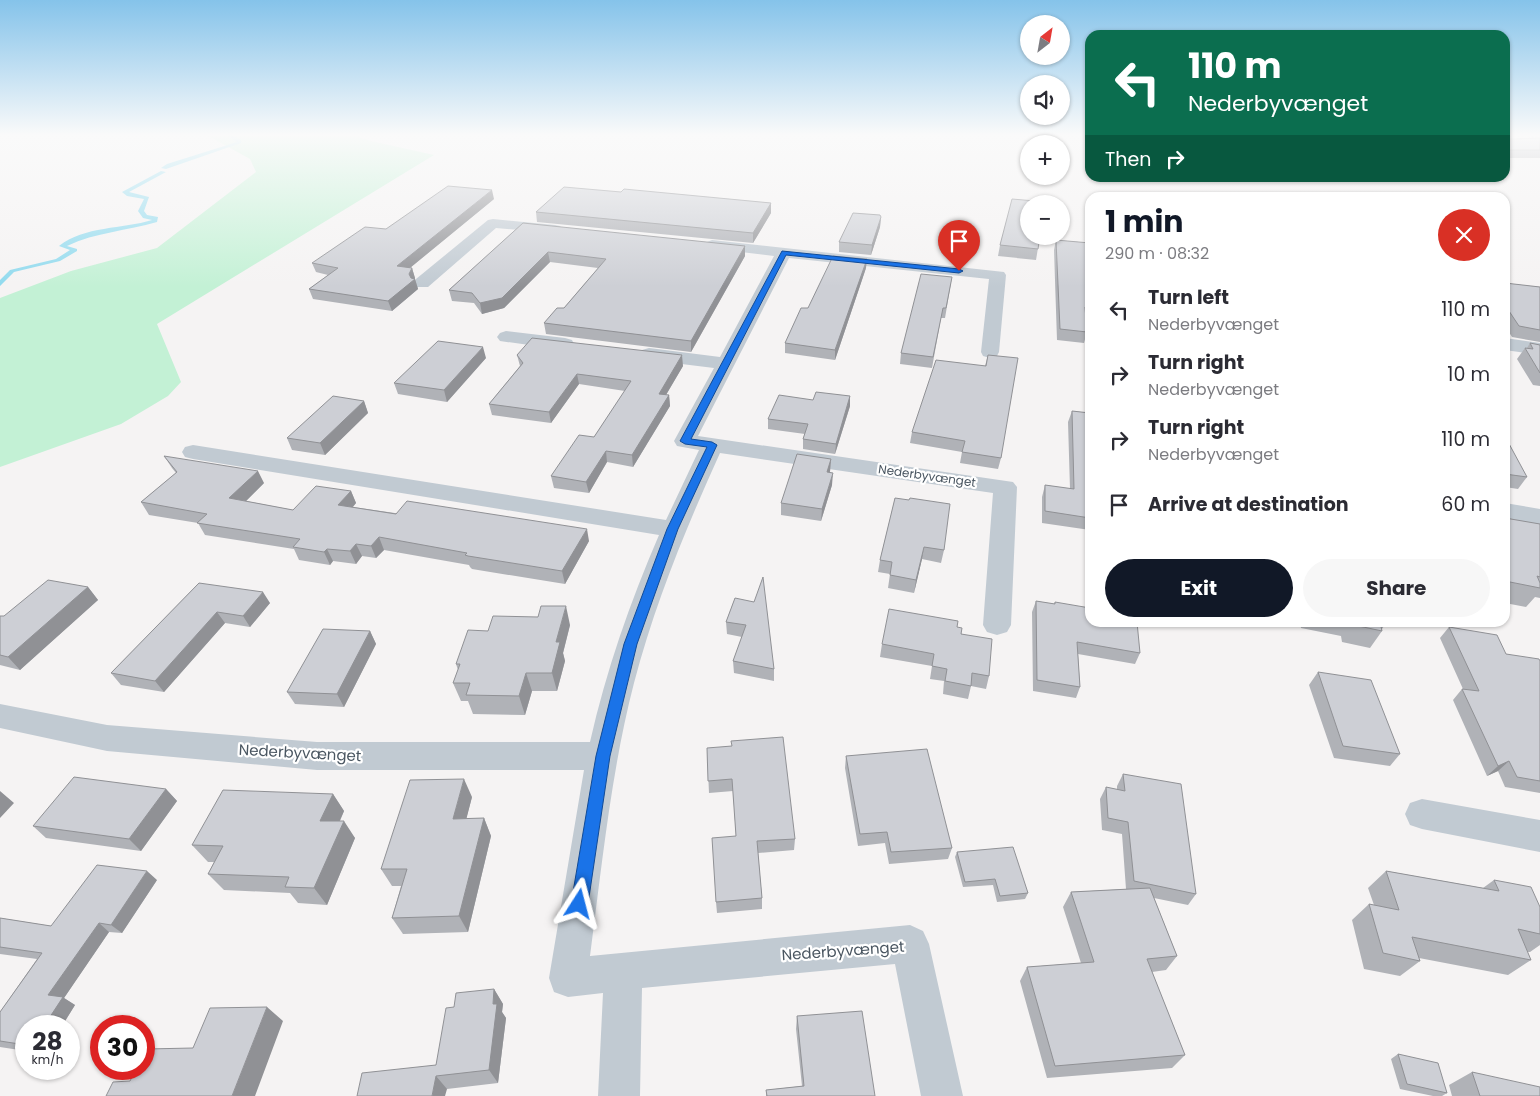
<!DOCTYPE html>
<meta charset="utf-8">
<style>
body{margin:0;font-family:Poppins,sans-serif;background:#f7f7f7;color:#2b2b33;height:100vh;display:flex;flex-direction:column;font-size:19px;white-space:nowrap}
*{box-sizing:border-box;margin:0}
p{font-size:16px;color:#7c7c81}
.icon{flex:none;width:28px;height:28px;fill:none;stroke:currentColor;stroke-width:2;stroke-linecap:round;stroke-linejoin:round}
.map{position:relative;flex:1;overflow:hidden}
.sheet{position:absolute;left:1085px;top:192px;width:425px;height:435px;display:flex;flex-direction:column;background:#fff;border-radius:15px;box-shadow:0 1px 4px #0004}
.sheet>*{flex:none}
.banner{position:absolute;left:1085px;top:30px;width:425px;height:152px;border-radius:15px;box-shadow:0 1px 4px #0004;background:#0b6e4f;color:#fff;overflow:hidden}
.needle{width:32px;rotate:31deg}
.tools{position:absolute;left:1020px;top:15px;display:grid;gap:10px}
.tools a{display:grid;place-items:center;width:50px;height:50px;border-radius:50%;background:#fff;box-shadow:0 1px 4px #0004;font-size:25px}
.speed{position:absolute;left:15px;top:1015px;display:flex;gap:10px;font-size:25px;font-weight:700;text-align:center}
.speed>*{display:grid;place-content:center;width:65px;height:65px;border-radius:50%;background:#fff;box-shadow:0 1px 4px #0004;line-height:1}
.speed small{font-size:12px;font-weight:400}
.speed .limit{border:8px solid #d22;background:#fff;color:#111}
.pin{position:absolute;display:grid;place-items:center;width:42px;height:42px;color:#fff;margin:-51px -21px;border-radius:50% 50% 50% 0;rotate:-45deg;box-shadow:0 0 5px #0007}
.pin .icon{rotate:45deg}
.me{position:absolute;width:55px;margin:-28px;rotate:9deg;stroke-linejoin:round;filter:drop-shadow(0 0 4px #0008)}
.turn{display:flex;align-items:center;gap:18px;height:105px;padding:0 20px;font-size:22px}
.turn .icon{width:65px;height:65px;stroke-width:2.5}
.turn b{display:block;font-size:35px;line-height:42px}
.then{display:flex;align-items:center;height:48px;padding:0 20px;background:#0003;gap:10px;font-size:19px}
.round{display:grid;place-items:center;flex:none;width:52px;height:52px;border-radius:26px;background:#f7f7f7}
.summary{display:flex;align-items:center;justify-content:space-between;height:85px;padding:0 20px}
h1{font-size:30px;font-weight:700;line-height:38px;color:#111827}
.primary-button{display:flex;gap:10px;margin-top:auto;padding:10px 20px}
.primary-button a{flex:1;height:58px;border-radius:30px;background:#111827;color:#fff;font-size:20px;font-weight:700;line-height:58px;text-align:center}
.primary-button a+a{background:#f7f7f7;color:#2b2b33}
ul{padding:0;list-style:none}
li{display:flex;align-items:center;gap:15px;height:65px;padding:0 20px}
li div{flex:1}
li b{display:block;font-size:19px}
li em{font-style:normal}
.map>svg:first-child{display:block}
.green{fill:#c3f1d5}
.lines{fill:none;stroke-linecap:round;stroke-linejoin:round}
.stream{fill:#90daee;fill-rule:evenodd}
.street{fill:#c1cad2;fill-rule:evenodd}
.wall{fill:#b0b2b7}
.shaded-wall{fill:#909195}
.building{fill:#cdcfd5;stroke:#909195}
.route{fill:#1a73e8;stroke:#114b97}
.labels{text-anchor:middle;stroke-width:4.5;stroke-linejoin:round;paint-order:stroke}
.street-label{font-size:12px;fill:#4a5661;stroke:#fff}
.near-street-label{font-size:15px;fill:#4a5661;stroke:#fff}
</style>
<div class="map">
<svg width="1540" height="1096" viewBox="0 0 1540 1096">
<rect width="100%" height="100%" fill="#f5f3f3"/>
<!-- green -->
<path class="green" d="M205 134H350L371 141 434 155 157 324 181 382 168 396 121 424 0 467V298L71 271 157 248 256 172 250 159Z"/>
<g class="lines">
<!-- stream -->
<path class="stream" d="M226 134H231L241 140V143L166 169 161 168 167 164 237 142Z
M161 171 166 172 129 192 149 197 144 211 147 215 158 217 157 222C127 231 96 232 67 246L77 249V251L60 261 14 272 0 286V280L10 270 56 259 70 250 59 246C84 226 123 229 152 220L143 218 138 211 144 199 127 196 122 192Z"/>
<!-- street -->
<path class="street" d="M493 219 555 225 560 226 562 229 560 232 555 233 496 228 428 287H416L414 283 416 279 488 220Z
M712 240 1004 272 1006 275 999 352 997 356 990 358 983 356 981 352 989 279 789 258 698 436 1013 482 1017 487 1011 625 1007 632 997 635 987 632 983 625 993 493 720 453C686 528 655 603 634 683 611 772 602 865 590 956L910 925 923 931 929 944 963 1096H921L895 964 642 988 640 1096H598L603 993 568 997 554 992 549 978 584 770H317L107 751 0 728V704L107 725 317 742H590C606 671 630 602 659 535L193 459 185 457 182 452 185 447 193 445 666 520 699 450 677 446 674 441 714 368 649 360 642 358 640 354 642 350 649 348 720 357 774 256 707 248 704 245 707 242Z
M506 331 565 338 572 340 574 344 572 348 565 350 500 341 497 337 500 333Z
M1505 338 1540 343V355L1505 350Z
M1505 503 1540 509V525L1505 519Z
M1422 799 1540 820V852L1422 829 1410 825 1405 814 1410 803Z"/>
</g>
<!-- wall -->
<path class="wall" d="M1505 134H1540V135L1508 136V138L1510 139 1540 138V158H1505Z
M621 192 771 203V213L753 243 537 222 536 212Z
M494 199 410 268H412L418 289 392 311 313 299 309 289 328 275 316 272 312 263 386 229Z
M881 217 880 227 871 255 839 252V242Z
M523 223 745 256 691 352 546 334 544 323 564 308 598 268 550 262 504 308 482 314 474 303 452 301 449 290Z
M1040 236 1036 260 998 256 1000 245Z
M1056 240 1090 243V319H1086L1087 332 1084 343 1057 340 1054 250Z
M866 268 835 360 785 353V343L808 308Z
M952 277 945 318H941L932 368 900 364 901 353Z
M1505 283 1540 287V342L1512 337 1505 326Z
M1530 343 1540 345V386L1533 385 1517 359 1525 348H1527Z
M517 355 683 366 666 395H669L670 406 633 467 607 462 589 493 554 488 551 476 594 437 625 391 579 384 551 423 492 415 489 404 520 366Z
M988 355 1001 458 998 469 960 463 962 452 910 443 912 432 985 366Z
M486 358 447 402 398 394 394 383Z
M850 396V406L835 454 803 449V439L805 434 768 429V419L813 400Z
M364 401 368 413 325 455 292 450 287 438Z
M1072 411 1090 413V530L1042 523V497L1045 485 1070 489 1068 422Z
M1505 440 1527 477 1518 489 1505 487Z
M164 456 264 483 246 501 293 510 351 491 356 503 353 507 589 541 565 584 472 569 470 567 469 565 384 550 376 558 362 556 356 564 333 561 330 565 299 560 294 549 205 535 198 523 149 515 141 502 176 473 172 468Z
M831 459 830 472 832 485 821 521 781 515V503Z
M895 498 944 550 941 563 922 559 914 593 888 588 890 574 878 572 880 560Z
M1505 518 1540 524V598L1535 597 1526 607 1505 603Z
M199 583 270 603 250 627 225 623 164 692 121 685 111 673Z
M88 587 98 600 20 670 0 665V616H4Z
M735 598 774 669V681L734 673 733 661 742 637 727 634 726 622Z
M1036 601 1054 604 1055 602 1140 653 1135 664 1078 654 1080 687 1076 698 1033 691 1032 612Z
M1300 622H1386V623L1382 629V631L1370 648 1342 642 1341 636 1301 628Z
M570 625 563 653 565 661 557 691H532L525 715 473 714 468 701H461L453 683 458 670 456 664 488 631Z
M957 627 989 676 986 689 971 686 968 699 943 694 944 681 930 679 932 666 880 657 882 644Z
M1449 627 1506 654 1540 661V793L1505 787 1498 771 1487 776 1453 700 1462 689H1463L1440 638Z
M370 631 376 644 344 707 295 704 287 692Z
M1318 672 1400 754 1390 766 1334 758 1309 685Z
M707 748 795 839 794 850 758 853 762 898V909L717 913 716 902 736 836 733 791 709 793Z
M846 756 952 848 948 859 889 864 885 843 858 846 845 768Z
M1123 774 1196 894 1188 905 1154 898 1177 956 1166 970 1152 972 1185 1055 1172 1068 1047 1078 1020 981 1027 967 1081 963 1063 907 1071 892 1126 889 1122 834 1102 830 1100 799 1106 787 1117 790V786Z
M166 789 177 801 141 851 46 838 33 826Z
M333 794 344 811 340 821 355 838 327 905 298 903 290 893 224 890 208 874 214 862H208L192 845Z
M472 797 466 819 484 818 491 836 468 932 403 934 392 918 401 886H392L381 869Z
M957 852 1028 893 1025 899 997 902 993 885 963 887 955 857Z
M1386 871 1483 888 1494 880 1540 907V945L1530 952H1527L1531 960 1508 975 1419 958 1420 961 1400 976 1364 969 1352 920 1369 904 1374 905 1368 888Z
M157 880 122 933 109 932 64 998 75 1005 62 1026H26V1051L0 1047V1012L37 959 0 954V918L51 926Z
M494 989 503 1004 502 1012 506 1018 498 1083 447 1089 357 1096 436 1065 454 1007Z
M797 1016 875 1096H766V1090L802 1086 796 1029Z
M1398 1054 1447 1093 1442 1096H1433L1400 1089 1391 1059Z
M1472 1072 1540 1096H1452L1449 1085Z"/>
<!-- shaded-wall -->
<path class="shaded-wall" d="M492 190 494 199 400 276 397 266Z
M771 203V213L753 243V233Z
M881 217 880 227 871 255 872 245Z
M745 246V256L691 352V341Z
M548 252 550 262 504 308 482 314 480 303Z
M867 259 866 268 835 360V350Z
M412 268 415 278 414 280 415 279 418 289 392 311 388 301 409 274Z
M483 347 486 358 447 402 444 390Z
M682 355 683 366 660 405 659 394Z
M577 374 579 384 551 423 549 412Z
M669 395 670 406 633 467 632 455Z
M850 396V406L835 454 836 444Z
M364 401 368 413 325 455 320 443Z
M606 451 607 462 589 493 586 482Z
M831 459 830 471 826 484 827 472Z
M258 471 264 483 236 511 229 498Z
M833 473 832 485 821 521 822 509Z
M351 491 356 503 344 517 338 505Z
M587 529 589 541 565 584 562 571Z
M379 537 384 550 376 558 371 546Z
M356 544 362 556 356 564 350 551Z
M924 547 922 559 914 593 916 580Z
M327 549 333 561 330 565 324 552Z
M88 587 98 600 20 670 8 657Z
M263 592 270 603 250 627 243 616Z
M566 606 570 625 563 653 565 661 557 691 552 673 556 642Z
M217 612 225 623 164 692 155 681Z
M370 631 376 644 344 707 337 694Z
M526 673 532 691 525 715 519 696Z
M1509 761 1498 771 1487 776 1498 766Z
M464 779 472 797 462 836 453 819Z
M166 789 177 801 141 851 129 839Z
M0 791 14 803 0 818Z
M333 794 344 811 332 838 320 821Z
M484 818 491 836 468 932 459 916Z
M344 821 355 838 327 905 314 888Z
M147 871 157 880 122 933 111 925Z
M99 923 109 932 64 998 75 1005 62 1026H44L48 995Z
M494 989 503 1004 502 1012 506 1018 498 1083 489 1070Z
M267 1007 283 1021 255 1096H232Z
M436 1076 447 1089 445 1096H432Z"/>
<!-- building -->
<path class="building" d="M1505 134H1508V138L1510 139 1540 138V150H1505Z
M448 186 492 190 397 266 412 268 409 274 411 278 415 279 388 301 309 289 338 268 312 263 365 227 386 229Z
M564 187 621 192 624 189 771 203 753 233 536 212Z
M1012 199 1046 202V204H1029V236H1040L1038 249 1000 245Z
M853 213 880 215 881 217 872 245 839 242Z
M523 223 745 246 691 341 544 323 557 308H564L606 259 548 252 502 298 480 303 472 293 449 290Z
M1056 240 1090 243V308L1085 307 1087 332 1060 329Z
M833 256 867 259 835 350 785 343 801 308H808Z
M921 274 952 277 946 308H943L933 357 901 353Z
M1505 283 1540 287V330L1519 326 1505 305Z
M532 338 682 355 659 394 669 395 632 455 606 451 586 482 551 476 579 435 594 437 631 381 577 374 549 412 489 404 523 363 517 355Z
M438 341 483 347 444 390 394 383Z
M1530 343 1540 345V373L1525 348 1533 349Z
M988 355 1018 358 1001 458 962 452 965 441 912 432 936 360 986 366Z
M816 392 850 396 836 444 803 439 808 424 768 419 779 395 813 400Z
M333 396 364 401 320 443 287 438Z
M1072 411 1090 413V518L1045 511V485L1074 489Z
M1505 440H1507L1527 477 1505 474Z
M797 454 831 459 827 472 833 473 822 509 781 503Z
M164 456 258 471 229 498 293 510 316 486 351 491 338 505 396 514 407 501 587 529 562 571 468 556 465 555 467 553 379 537 371 546 356 544 350 551 327 549 324 552 293 547 300 539 197 523 207 514 141 502 177 472Z
M895 498 909 500 910 498 950 504 944 550 924 547 916 580 890 575 892 562 880 560Z
M1505 518 1540 524V577L1537 576 1540 583V588L1505 581Z
M763 577 774 669 733 661 746 625 726 622 735 598 754 602Z
M48 580 88 587 8 657 0 655V616H4Z
M199 583 263 592 243 616 217 612 155 681 111 673Z
M1036 601 1055 604V602L1090 608V622H1137L1140 653 1077 642 1080 687 1037 680Z
M541 606H566L556 642H560L552 673H526L519 696 466 695 470 683H453L460 664H456L468 630 488 631 493 616 538 617Z
M889 609 958 621 957 627 962 628 961 634 992 639 989 676 972 673 971 686 945 681 947 669 932 666 934 654 882 644Z
M1354 622H1380L1382 631 1354 625Z
M1449 627 1497 635 1506 654 1539 659 1540 661V781L1517 777 1509 761 1498 766 1462 689 1479 691Z
M323 629 370 631 337 694 287 692Z
M1318 672 1371 680 1400 754 1343 746Z
M783 737 795 839 757 841 762 898 716 902 712 838 736 836 732 779 708 781 707 748 732 746 731 741Z
M927 749 952 848 891 852 887 832 860 834 846 756Z
M1123 774 1181 784 1196 894 1134 881 1128 822 1108 818 1106 787 1125 791Z
M74 777 166 789 129 839 33 826Z
M464 779 453 819 484 818 459 916 392 918 407 869H381L410 780Z
M223 790 333 794 320 821H344L314 888 285 887 289 877 208 874 223 846 192 845Z
M1013 847 1028 893 1000 896 995 879 965 882 957 852Z
M97 865 147 871 111 925 99 923 48 995 63 997 44 1026H26V1045L0 1041V1012L42 953 0 947V918L51 926Z
M1386 871 1499 891 1494 880 1531 887 1540 907V934L1518 929 1531 960 1412 937 1420 961 1383 953 1369 904 1399 910Z
M1150 888 1177 956 1147 959 1185 1055 1055 1066 1027 967 1094 962 1071 892Z
M494 989 493 1004H497L489 1070 436 1076 432 1096H357L362 1073 436 1065 446 1008 454 1007 456 993Z
M267 1007 232 1096H106L113 1082 130 1081 136 1069H144V1053L146 1049 193 1048 210 1008Z
M862 1011 875 1096H767L766 1090 804 1086 797 1016Z
M1398 1054 1438 1063 1447 1093 1407 1084Z
M1472 1072 1540 1087V1096H1480Z"/>
<!-- sky -->
<linearGradient id="sky" x2="0" y2="1"><stop stop-color="#85c3ea"/><stop offset="0.47" stop-color="#fafafa"/><stop offset="1" stop-color="#fafafa" stop-opacity="0"/></linearGradient>
<rect width="1540" height="287" fill="url(#sky)"/>
<!-- route -->
<path class="route" d="M782 251 959 269 963 271 959 273 786 255 691 439 712 442 717 445 678 529 637 644 610 756 588 904 585 910 579 912 574 910 571 904 596 756 624 644 667 529 707 447 685 444 680 441Z"/>
<g class="labels">
<!-- street labels -->
<g class="street-label">
<text transform="translate(927 476) rotate(8)" y="4">Nederbyvænget</text>
</g>
<!-- near-street labels -->
<g class="near-street-label">
<text transform="translate(300 753) rotate(3)" y="5">Nederbyvænget</text>
<text transform="translate(843 951) rotate(-4)" y="5">Nederbyvænget</text>
</g>
</g>
</svg>
<div class="tools">
<a><svg class="needle" viewBox="-14 -14 28 28"><path d="M0-13l5 13h-10z" fill="#e53935"/><path d="M0 13l5-13h-10z" fill="#7c7c81"/></svg></a>
<a><svg class="icon" aria-label="sound" viewBox="0 0 24 24"><path d="M4 9h4l5-4v14l-5-4H4zM17 9q2 3 0 6"/></svg></a>
<a>+</a>
<a>−</a>
</div>
<div class="speed"><div>28<small>km/h</small></div><div class="limit">30</div></div>
<div class="pin" style="left:959px;top:271px;background:#d93025"><svg class="icon" aria-label="arrive" viewBox="0 0 24 24"><path d="M6 21V4h12l-3 4 3 4H6"/></svg></div>
<svg class="me" style="left:579px;top:904px" viewBox="-20 -20 40 40"><path d="M0-17L14 15 0 8-14 15z" fill="#1a73e8" stroke="#fff" stroke-width="4"/></svg>
<div class="banner">
<div class="turn"><svg class="icon" aria-label="left" viewBox="0 0 24 24"><path d="M17 20v-9H6M10 6l-5 5 5 5"/></svg><div><b>110 m</b>Nederbyvænget</div></div>
<div class="then">Then<svg class="icon" aria-label="right" viewBox="0 0 24 24"><path d="M7 20v-9h11M14 6l5 5-5 5"/></svg></div>
</div>
<section class="sheet">
<div class="summary"><div><h1>1 min</h1><p>290 m · 08:32</p></div><a class="round" style="background:#d93025;color:#fff"><svg class="icon" aria-label="close" viewBox="0 0 24 24"><path d="M6 6l12 12M18 6L6 18"/></svg></a></div>
<ul>
<li><svg class="icon" aria-label="left" viewBox="0 0 24 24"><path d="M17 20v-9H6M10 6l-5 5 5 5"/></svg><div><b>Turn left</b><p>Nederbyvænget</p></div><em>110 m</em></li>
<li><svg class="icon" aria-label="right" viewBox="0 0 24 24"><path d="M7 20v-9h11M14 6l5 5-5 5"/></svg><div><b>Turn right</b><p>Nederbyvænget</p></div><em>10 m</em></li>
<li><svg class="icon" aria-label="right" viewBox="0 0 24 24"><path d="M7 20v-9h11M14 6l5 5-5 5"/></svg><div><b>Turn right</b><p>Nederbyvænget</p></div><em>110 m</em></li>
<li><svg class="icon" aria-label="arrive" viewBox="0 0 24 24"><path d="M6 21V4h12l-3 4 3 4H6"/></svg><div><b>Arrive at destination</b></div><em>60 m</em></li>
</ul>
<div class="primary-button"><a>Exit</a><a>Share</a></div>
</section>
</div>
